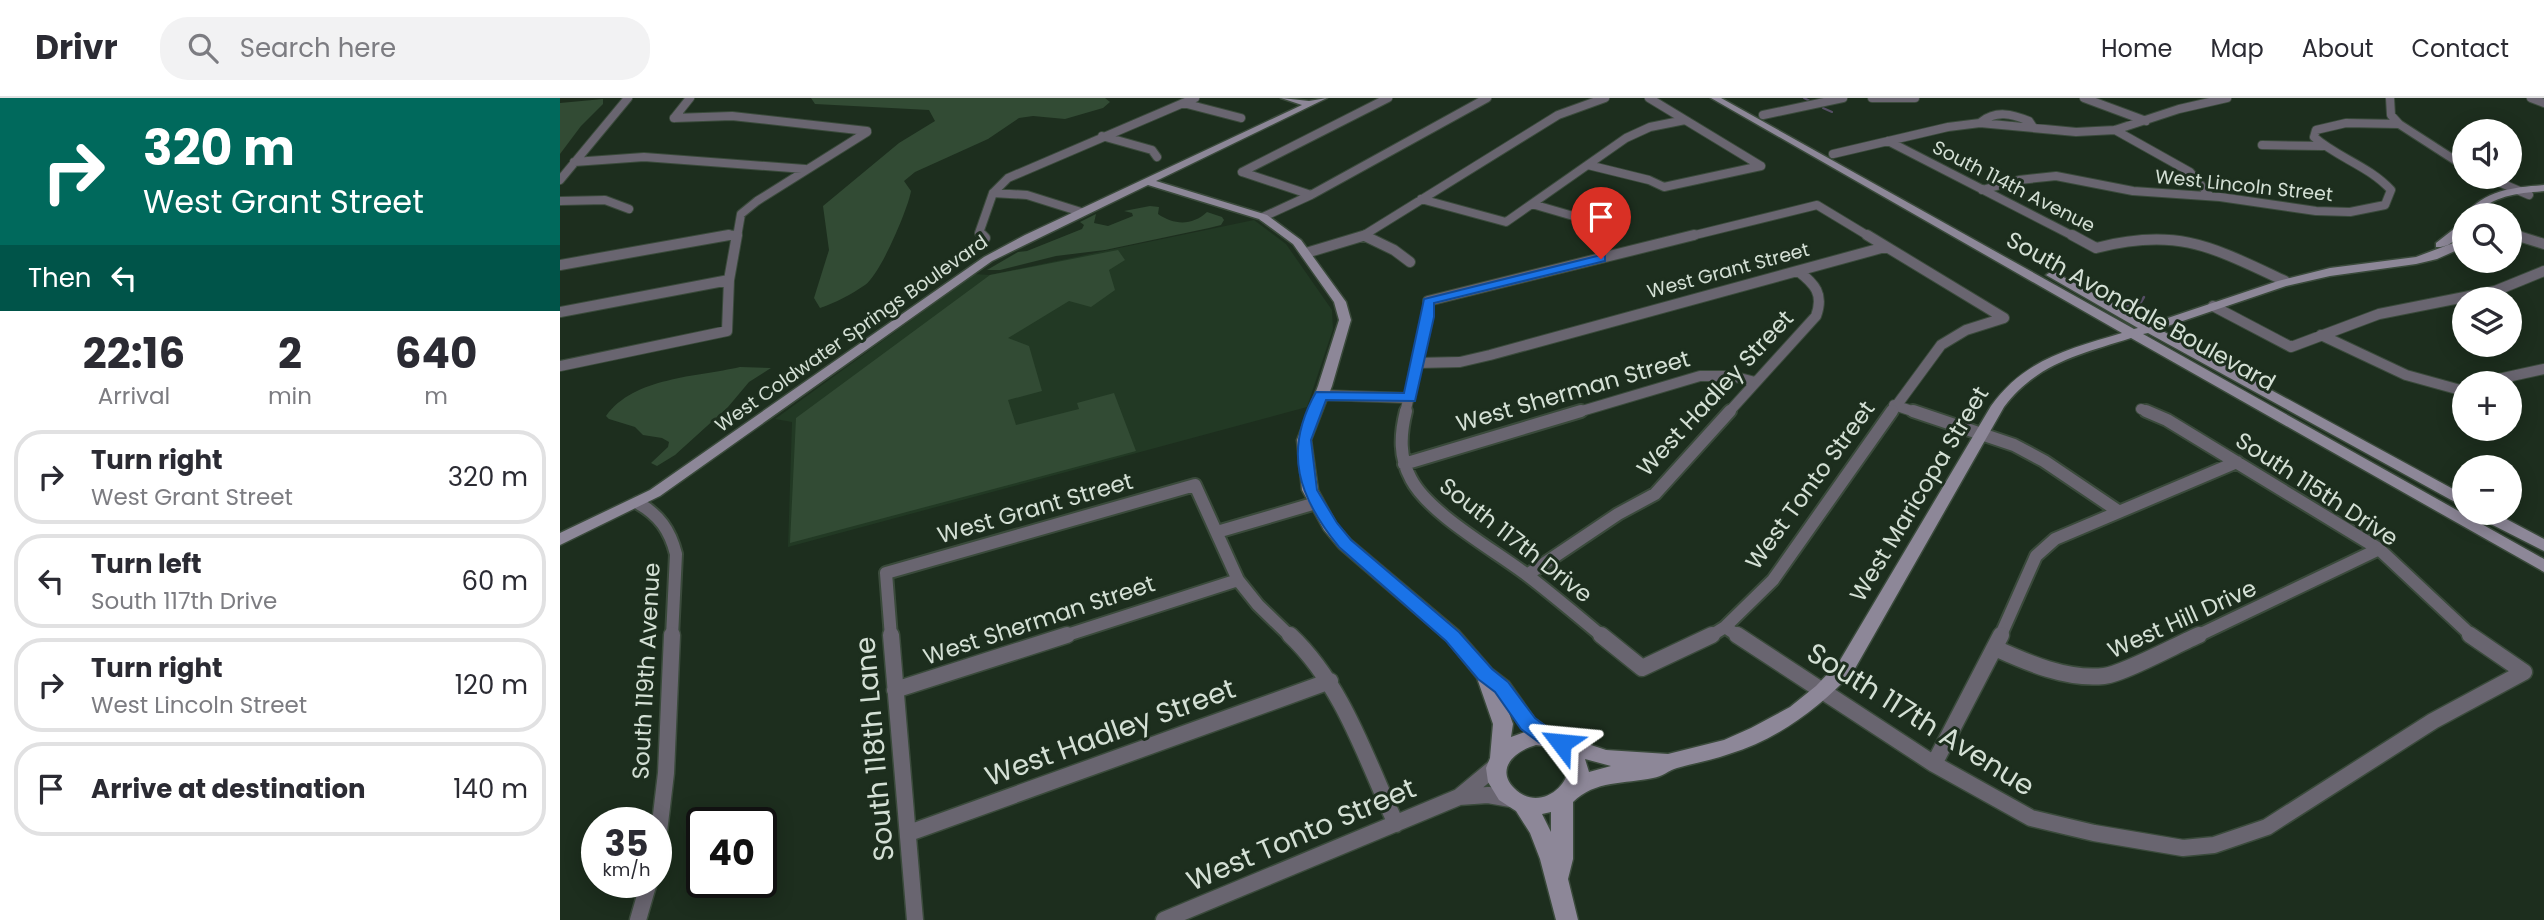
<!DOCTYPE html>
<meta charset="utf-8">
<style>
body{margin:0;font-family:Poppins,sans-serif;background:#f2f2f3;color:#2b2b33;height:100vh;display:flex;flex-direction:column;font-size:26px;white-space:nowrap}
*{box-sizing:border-box;margin:0}
p{font-size:23px;color:#7c7c81}
.icon{flex:none;width:38px;height:38px;fill:none;stroke:currentColor;stroke-width:2;stroke-linecap:round;stroke-linejoin:round}
.map{position:relative;flex:1;overflow:hidden}
.sheet{display:flex;flex-direction:column;background:#fff;width:560px}
.sheet>*{flex:none}
.top-card{background:#00695c;color:#fff;overflow:hidden}
.buttons{position:absolute;left:1892px;top:21px;display:grid;gap:14px}
.buttons a{display:grid;place-items:center;width:70px;height:70px;border-radius:50%;background:#fff;box-shadow:0 4px 18px #0003;font-size:35px}
.speed{position:absolute;left:21px;top:709px;display:flex;gap:14px;font-size:35px;font-weight:700;text-align:center}
.speed>*{display:grid;place-content:center;width:91px;height:91px;border-radius:50%;background:#fff;box-shadow:0 4px 18px #0003;line-height:1}
.speed small{font-size:18px;font-weight:400}
.speed .limit{border:4px solid #111;border-radius:10px;background:#fff;color:#111}
.pin{position:absolute;display:grid;place-items:center;width:60px;height:60px;color:#fff;margin:-72px -30px;border-radius:50% 50% 50% 0;rotate:-45deg;box-shadow:0 0 7px #0007}
.pin .icon{rotate:45deg}
.me{position:absolute;width:77px;margin:-38px;rotate:299deg;stroke-linejoin:round;filter:drop-shadow(0 0 5px #0008)}
.turn{display:flex;align-items:center;gap:24px;height:147px;padding:0 28px;font-size:32px}
.turn .icon{width:91px;height:91px;stroke-width:2.5}
.turn b{display:block;font-size:49px;line-height:60px}
.then{display:flex;align-items:center;height:66px;padding:0 28px;background:#0003;gap:14px;font-size:26px}
.eta{display:flex;justify-content:space-evenly;align-items:center;height:119px;text-align:center}
.eta b{font-size:42px;font-weight:700;line-height:49px}
ul{padding:0;list-style:none}
li{display:flex;align-items:center;gap:21px;height:94px;margin:0 14px 10px;padding:0 14px;border:4px solid #e1e1e2;border-radius:28px}
li div{flex:1}
li b{display:block;font-size:26px}
li em{font-style:normal}
header{display:flex;align-items:center;gap:42px;box-sizing:border-box;height:98px;padding:0 35px;background:#fff;border-bottom:2px solid #e1e1e2}
header strong{font-size:33px}
nav{display:flex;gap:38px;margin-inline-start:auto;font-size:24px}
.search{width:490px;height:63px;background:#f2f2f3;display:flex;align-items:center;gap:18px;box-sizing:border-box;padding:0 24px;border-radius:28px;color:#7c7c81;font-size:26px}
main{display:flex;flex:1;min-height:0}
.map>svg:first-child{display:block}
.built{fill:#223924}
.green{fill:#324b34}
.lines{fill:none;stroke-linecap:round;stroke-linejoin:round}
.stream-far1{stroke:#554e64;stroke-width:2}
.stream{stroke:#554e64;stroke-width:2.5}
.street-far3-casing{stroke:#3a4a3b;stroke-width:10}
.street-far2-casing{stroke:#3a4a3b;stroke-width:12}
.street-far1-casing{stroke:#3a4a3b;stroke-width:16}
.street-casing{stroke:#3a4a3b;stroke-width:19}
.secondary-casing{stroke:#3a4a3b;stroke-width:3}
.street-far3{stroke:#696570;stroke-width:8}
.street-far2{stroke:#696570;stroke-width:10}
.street-far1{stroke:#696570;stroke-width:12}
.street{stroke:#696570;stroke-width:16}
.secondary{fill:#8d8798;fill-rule:evenodd}
.route{fill:#1a73e8;stroke:#114b97;stroke-width:2}
.labels{text-anchor:middle;stroke-width:6;stroke-linejoin:round;paint-order:stroke}
.far-street-label{font-size:19px;fill:#d4e0d5;stroke:#1d2e1e}
.street-label{font-size:23px;fill:#d4e0d5;stroke:#1d2e1e}
.near-street-label{font-size:28px;fill:#d4e0d5;stroke:#1d2e1e}
</style>
<header>
<strong>Drivr</strong>
<div class="search"><svg class="icon" aria-label="search" viewBox="0 0 24 24"><circle cx="10" cy="10" r="6"/><path d="M15 15l6 6"/></svg>Search here</div>
<nav><a>Home</a><a>Map</a><a>About</a><a>Contact</a></nav>
</header>
<main>
<section class="sheet">
<div class="top-card">
<div class="turn"><svg class="icon" aria-label="right" viewBox="0 0 24 24"><path d="M7 20v-9h11M14 6l5 5-5 5"/></svg><div><b>320 m</b>West Grant Street</div></div>
<div class="then">Then<svg class="icon" aria-label="left" viewBox="0 0 24 24"><path d="M17 20v-9H6M10 6l-5 5 5 5"/></svg></div>
</div>
<div class="eta">
<div><b>22:16</b><p>Arrival</p></div>
<div><b>2</b><p>min</p></div>
<div><b>640</b><p>m</p></div>
</div>
<ul>
<li><svg class="icon" aria-label="right" viewBox="0 0 24 24"><path d="M7 20v-9h11M14 6l5 5-5 5"/></svg><div><b>Turn right</b><p>West Grant Street</p></div><em>320 m</em></li>
<li><svg class="icon" aria-label="left" viewBox="0 0 24 24"><path d="M17 20v-9H6M10 6l-5 5 5 5"/></svg><div><b>Turn left</b><p>South 117th Drive</p></div><em>60 m</em></li>
<li><svg class="icon" aria-label="right" viewBox="0 0 24 24"><path d="M7 20v-9h11M14 6l5 5-5 5"/></svg><div><b>Turn right</b><p>West Lincoln Street</p></div><em>120 m</em></li>
<li><svg class="icon" aria-label="arrive" viewBox="0 0 24 24"><path d="M6 21V4h12l-3 4 3 4H6"/></svg><div><b>Arrive at destination</b></div><em>140 m</em></li>
</ul>
</section>
<div class="map">
<svg width="1984" height="822" viewBox="0 0 1984 822">
<rect width="100%" height="100%" fill="#1d2e1e"/>
<!-- built -->
<path class="built" d="M694 122 726 146 772 212 773 231 747 309 228 449 232 324 215 321 415 176 429 177Z"/>
<!-- green -->
<path class="green" d="M251 0H545L550 4 543 10 505 21 473 18 459 20 428 41 355 74 344 83 351 93C348 111 320 177 305 187 292 196 275 205 260 210L254 200 269 152 263 108 339 45 375 23 369 12 255 6Z
M43 1V6L21 28 0 56V5Z
M590 108 599 109 598 116C614 127 632 128 647 114L662 119 664 122 661 127 649 130 545 152 496 158 440 172H427L458 154 467 153 522 131 524 127 520 124 536 116 534 125 548 128 573 118 572 115 564 113Z
M558 152 565 162 549 172 555 192 531 209 509 203 448 240 469 248 482 293 448 302 456 327 519 311 517 305 554 295 576 353 230 445 236 320 430 177Z
M180 269 211 270 189 284 168 309 115 357 97 368 91 365 108 349 109 344 102 340 83 337 75 329 49 321 46 318C74 279 137 279 180 269Z"/>
<g class="lines">
<!-- stream-far1 -->
<path class="stream-far1" d="M1244 0 1250 3
M1263 10 1272 14"/>
<!-- stream -->
<path class="stream" d="M1566 209 1581 204 1584 199"/>
<defs>
<path id="street-far3" d="M1089 0 1201 68
M1312 0H1355
M1524 0 1586 23
M1830 0 1831 17 1839 26 1904 68
M1971 0 1984 5
M623 5 681 20
M1203 17 1283 0
M114 20 172 18 307 33
M114 20 130 0
M1421 24C1436 12 1452 16 1469 23L1473 29
M1555 32 1630 74 1650 98
M542 38 592 52 597 59
M1328 43 1515 139
M1702 47 1763 48
M1273 56 1388 29 1420 25 1516 34 1555 32 1619 11 1667 0
M14 64 84 59 245 71
M1028 67 1089 82 1104 89 1201 68
M682 74 828 0
M682 74 751 97
M1927 79 1969 97
M0 82 68 0
M1422 92 1459 82 1496 78 1573 93 1660 99 1756 113 1790 114 1825 107 1831 92C1809 68 1778 60 1754 39L1756 32 1786 25 1839 26
M433 95 467 97 521 114
M861 101 946 124 1066 40 1090 29 1125 22
M0 103 45 102 69 111
M972 106 1027 122
M703 119 751 97 927 0
M1950 136 1961 139
M805 138 807 139
M159 139 177 136
M177 139 181 116 197 103 307 34
M424 139 419 135 433 95 448 80 635 0
M801 139 998 17 1045 0
M1127 139 1257 107 1310 139"/>
<path id="street-far2" d="M422 137 425 140
M1307 137 1444 220 1406 232 1381 247 1331 315
M1512 137 1536 150C1618 129 1652 149 1725 183
M1955 137 1984 146
M805 138 834 152 850 164
M746 155 806 137
M0 167 169 137
M1653 208 1731 249 1819 216 1935 193 1984 173
M0 214 169 182
M1761 237 1846 277 1904 293
M857 265 900 264 930 257 1325 149
M0 268 167 233 169 182 177 137
M1920 285 1984 271
M761 297 850 300
M1334 307 1358 315
M1581 311 1591 315
M845 315 868 219V203L1134 137
M1015 315 1140 278H1172L1195 284
M1168 315 1256 218C1264 196 1255 186 1238 173"/>
<path id="street-far1" d="M846 313C840 337 839 359 851 381 869 416 936 453 967 477 993 497 1018 518 1043 539
M1353 313 1454 347 1484 363 1558 413
M1586 313 1607 322 1819 451 1913 539
M844 366 1021 313
M78 405C99 417 110 432 116 456L112 539
M657 434 756 405
M967 477 1058 416 1095 396 1170 313
M1165 529 1180 539
M331 539 326 475 635 387 678 482 698 507 731 539
M501 539 678 482
M1149 539 1165 529 1213 482 1332 313
M1440 539 1476 458 1495 441 1677 364
M1635 539 1819 451"/>
<path id="street" d="M331 537 355 822
M730 537C783 587 806 661 836 726
M1041 537 1082 570 1152 537
M1177 537 1374 666 1471 720 1534 735 1623 750 1654 747 1707 729 1873 623 1964 574 1910 537
M1435 550C1468 565 1507 582 1544 578 1563 576 1618 546 1639 537
M335 592 507 537
M1374 666 1441 537
M899 699 928 697 951 701
M349 735 770 583
M96 759 106 675 112 537
M78 822 89 784
M604 822 899 699 935 669"/>
<path id="secondary" d="M721 0 749 3 767 0 596 83 707 117 741 142 786 204 791 222 772 288 751 342 758 392 776 425 791 442 899 533 932 571 949 584 975 621 995 635 1046 652 1108 656 1164 642 1191 630 1230 609 1256 588 1279 564 1431 308C1465 261 1509 251 1562 235L1151 0H1161L1574 231 1578 230 1486 177 1492 173 1496 175 1590 226 1718 183 1770 170 1856 159 1904 141V149L1877 161 1856 166 1770 178 1726 188 1599 231 1904 397V409L1588 235 1583 236 1984 461V474L1571 240C1521 256 1477 265 1444 309L1293 574C1258 611 1218 641 1169 656 1152 662 1135 665 1117 670 1109 672 1102 679 1093 680 1065 686 1035 682 1013 704V761L1008 781 1018 822H996L980 761 970 735 956 713 939 702 928 684 926 670 930 660 933 626 917 580 887 543 779 450 764 432 742 392 737 342 758 288 779 222 774 204 733 146 699 121 588 87 432 163 100 398 0 447V435L90 392 424 159 465 137 742 7ZM948 612 965 634 951 639 953 626ZM976 647C1043 653 989 726 954 690 934 669 958 652 976 647ZM1025 661 1051 668 1029 674ZM991 714V734L982 716Z
M1984 87V93C1959 95 1933 97 1915 117H1905C1924 92 1954 89 1984 87Z
M1904 123C1904 137 1891 150 1876 149V145Z
M1915 415H1935L1984 441V453L1917 419Z"/>
</defs>
<!-- street-far3 casing -->
<use href="#street-far3" class="street-far3-casing"/>
<!-- street-far2 casing -->
<use href="#street-far2" class="street-far2-casing"/>
<!-- street-far1 casing -->
<use href="#street-far1" class="street-far1-casing"/>
<!-- street casing -->
<use href="#street" class="street-casing"/>
<!-- secondary casing -->
<use href="#secondary" class="secondary-casing"/>
<!-- street-far3 -->
<use href="#street-far3" class="street-far3"/>
<!-- street-far2 -->
<use href="#street-far2" class="street-far2"/>
<!-- street-far1 -->
<use href="#street-far1" class="street-far1"/>
<!-- street -->
<use href="#street" class="street"/>
<!-- secondary -->
<use href="#secondary" class="secondary"/>
</g>
<!-- route -->
<path class="route" d="M1041 157 1045 158V163L874 205V219L855 303 766 302 751 342 757 392 777 425 791 442 899 534 932 571 948 584 975 620 994 634 1008 639 1011 645 1008 650 1001 653 980 645 961 631 935 594 918 581 886 543 779 449C739 400 722 354 756 294L844 295 864 201Z"/>
<g class="labels">
<!-- far-street labels -->
<g class="far-street-label">
<text transform="translate(1684 87) rotate(6)" y="7">West Lincoln Street</text>
<text transform="translate(1454 88) rotate(27)" y="7">South 114th Avenue</text>
<text transform="translate(1168 172) rotate(-15)" y="7">West Grant Street</text>
<text transform="translate(291 235) rotate(-35)" y="7">West Coldwater Springs Boulevard</text>
</g>
<!-- street labels -->
<g class="street-label">
<text transform="translate(1581 213) rotate(29)" y="8">South Avondale Boulevard</text>
<text transform="translate(1013 293) rotate(-16)" y="8">West Sherman Street</text>
<text transform="translate(1155 295) rotate(-47)" y="8">West Hadley Street</text>
<text transform="translate(1250 387) rotate(-54)" y="8">West Tonto Street</text>
<text transform="translate(1757 391) rotate(33)" y="8">South 115th Drive</text>
<text transform="translate(1359 396) rotate(-59)" y="8">West Maricopa Street</text>
<text transform="translate(475 410) rotate(-16)" y="8">West Grant Street</text>
<text transform="translate(956 442) rotate(38)" y="8">South 117th Drive</text>
<text transform="translate(1622 521) rotate(-24)" y="8">West Hill Drive</text>
<text transform="translate(479 522) rotate(-18)" y="8">West Sherman Street</text>
<text transform="translate(86 573) rotate(-87)" y="8">South 119th Avenue</text>
</g>
<!-- near-street labels -->
<g class="near-street-label">
<text transform="translate(1361 621) rotate(32)" y="10">South 117th Avenue</text>
<text transform="translate(550 634) rotate(-20)" y="10">West Hadley Street</text>
<text transform="translate(314 651) rotate(-95)" y="10">South 118th Lane</text>
<text transform="translate(741 736) rotate(-23)" y="10">West Tonto Street</text>
</g>
</g>
</svg>
<div class="buttons">
<a><svg class="icon" aria-label="sound" viewBox="0 0 24 24"><path d="M4 9h4l5-4v14l-5-4H4zM17 9q2 3 0 6"/></svg></a>
<a><svg class="icon" aria-label="search" viewBox="0 0 24 24"><circle cx="10" cy="10" r="6"/><path d="M15 15l6 6"/></svg></a>
<a><svg class="icon" aria-label="layers" viewBox="0 0 24 24"><path d="M12 4l9 5-9 5-9-5zM3 14l9 5 9-5"/></svg></a>
<a>+</a>
<a>−</a>
</div>
<div class="speed"><div>35<small>km/h</small></div><div class="limit">40</div></div>
<div class="pin" style="left:1041px;top:161px;background:#d93025"><svg class="icon" aria-label="arrive" viewBox="0 0 24 24"><path d="M6 21V4h12l-3 4 3 4H6"/></svg></div>
<svg class="me" style="left:1001px;top:645px" viewBox="-20 -20 40 40"><path d="M0-17L14 15 0 8-14 15z" fill="#1a73e8" stroke="#fff" stroke-width="4"/></svg>
</div>
</main>
